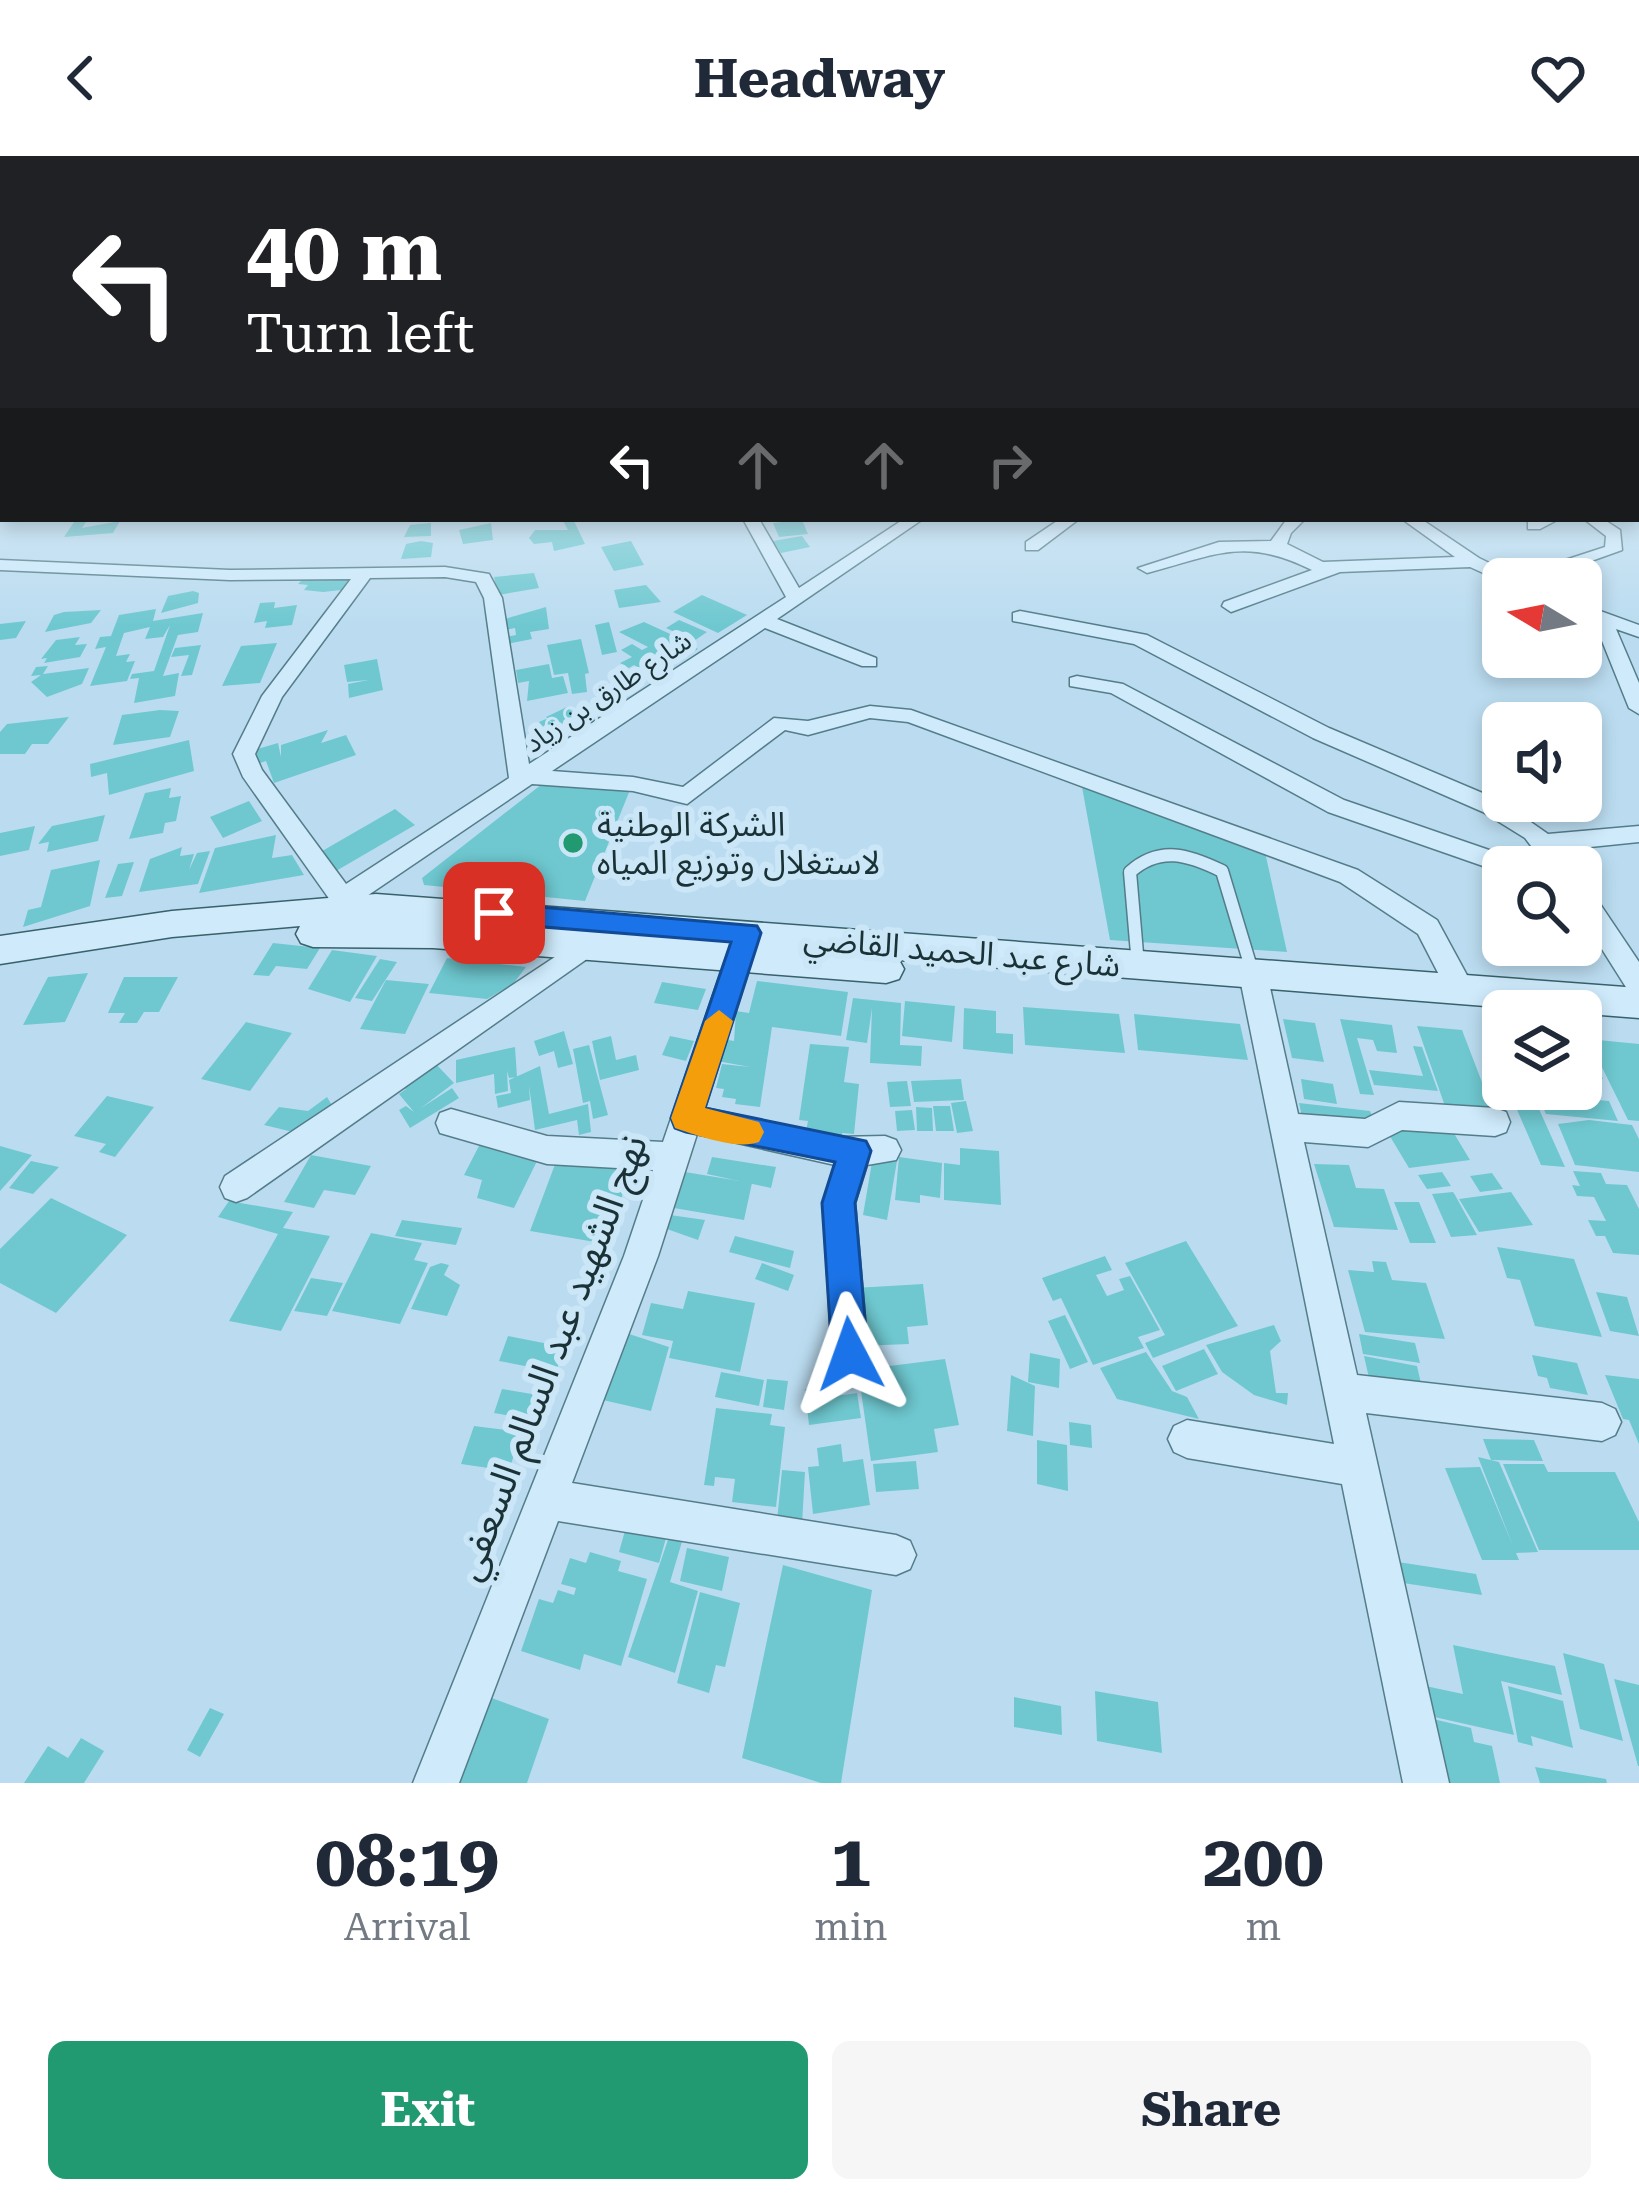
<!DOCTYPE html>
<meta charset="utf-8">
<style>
body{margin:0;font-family:"Roboto Serif","Noto Sans Arabic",serif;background:#f6f6f7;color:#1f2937;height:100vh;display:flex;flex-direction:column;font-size:45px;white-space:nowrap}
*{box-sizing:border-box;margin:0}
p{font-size:39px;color:#747a83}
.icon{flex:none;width:66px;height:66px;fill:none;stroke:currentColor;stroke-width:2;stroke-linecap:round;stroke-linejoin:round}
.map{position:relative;height:1627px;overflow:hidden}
.side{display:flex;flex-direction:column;background:#fff;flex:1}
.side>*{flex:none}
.banner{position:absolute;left:0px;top:0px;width:1641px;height:366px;box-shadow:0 6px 18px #0003;background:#202124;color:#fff;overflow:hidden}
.needle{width:78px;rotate:280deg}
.controls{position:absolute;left:1482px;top:402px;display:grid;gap:24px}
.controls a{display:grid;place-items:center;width:120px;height:120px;border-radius:18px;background:#fff;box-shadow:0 6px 18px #0003;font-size:60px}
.pin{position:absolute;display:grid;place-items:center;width:102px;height:102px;color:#fff;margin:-51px;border-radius:24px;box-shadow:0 6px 18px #0006}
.me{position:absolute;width:132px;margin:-66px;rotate:356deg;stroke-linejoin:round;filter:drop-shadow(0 0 9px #0008)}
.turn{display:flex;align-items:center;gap:42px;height:252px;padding:0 48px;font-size:54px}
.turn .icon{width:156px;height:156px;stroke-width:2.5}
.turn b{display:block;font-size:84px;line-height:102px}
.lanes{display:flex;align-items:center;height:114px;padding:0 48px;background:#0003;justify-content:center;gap:60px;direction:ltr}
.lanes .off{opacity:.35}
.eta{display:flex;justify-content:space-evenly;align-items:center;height:204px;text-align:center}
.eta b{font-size:72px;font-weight:700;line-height:84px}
.button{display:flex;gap:24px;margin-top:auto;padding:24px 48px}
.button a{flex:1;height:138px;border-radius:18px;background:#219a71;color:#fff;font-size:48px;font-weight:700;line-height:138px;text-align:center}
.button a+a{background:#f6f6f7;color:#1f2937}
header{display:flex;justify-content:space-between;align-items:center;height:156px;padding:0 48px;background:#fff;font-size:54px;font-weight:700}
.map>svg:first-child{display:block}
.building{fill:#6fc8d0}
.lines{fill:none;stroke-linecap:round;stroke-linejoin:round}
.service-casing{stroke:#547d88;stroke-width:15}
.minor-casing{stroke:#547d88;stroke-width:3}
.secondary-casing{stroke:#386169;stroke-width:3}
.service{stroke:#ceeafb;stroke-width:12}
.minor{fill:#ceeafb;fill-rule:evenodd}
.secondary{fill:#ceeafb;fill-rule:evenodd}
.route{fill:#1a73e8;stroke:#114b97;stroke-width:3}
.slow{fill:#f59e0b}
.poi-dot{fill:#219a71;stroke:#cbe6f7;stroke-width:4.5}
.labels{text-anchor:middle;stroke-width:12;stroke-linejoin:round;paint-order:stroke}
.far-street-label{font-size:27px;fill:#1a3236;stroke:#cbe6f7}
.poi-label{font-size:33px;fill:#1a3236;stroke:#cbe6f7;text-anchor:start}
.street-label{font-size:33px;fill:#1a3236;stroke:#cbe6f7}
.near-street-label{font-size:39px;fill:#1a3236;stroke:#cbe6f7}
</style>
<header><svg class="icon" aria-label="back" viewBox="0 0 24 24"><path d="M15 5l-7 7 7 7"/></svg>Headway<svg class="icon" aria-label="heart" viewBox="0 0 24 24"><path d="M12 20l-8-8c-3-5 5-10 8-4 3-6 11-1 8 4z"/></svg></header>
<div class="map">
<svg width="1639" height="1627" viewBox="0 0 1639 1627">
<rect width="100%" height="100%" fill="#bbdcf0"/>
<!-- building -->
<path class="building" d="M76 363H88L82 372 120 365 113 377 64 381Z
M562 363H573L585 388 554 395 552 386 534 388 529 382 535 374H568Z
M802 364 808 378 779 381 773 367Z
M431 367V380L404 381 410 369Z
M491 367 493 384 463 388 459 374Z
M802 380 810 391 781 397 773 385Z
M421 385 433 387 431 401 401 403 406 388Z
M631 385 644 409 614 415 601 391Z
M534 417 539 432 498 439 494 421Z
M304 422 349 423 341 434 323 436 304 434 308 429 298 428Z
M646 429 661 446 619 452 614 434Z
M193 435 199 437 198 447 161 457 168 440Z
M702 439 747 459 718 477 673 456Z
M275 446 274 452 297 449 292 469 265 472 267 465 254 467 260 447Z
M546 451 549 473 530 476 532 483 507 488 506 481 516 479 515 472 506 474 505 463Z
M156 453 153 465 203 457 198 476 178 479 163 520 179 517 175 540 134 547 139 522 130 523 132 518 154 515 170 469 163 481 145 483 150 471 124 477 116 500 130 498 126 506 135 505 127 525 90 530 106 491 95 493 100 481 111 480 119 459Z
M101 454 91 467 45 476 54 459 64 456Z
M679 464 707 476 694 485 666 472Z
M26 465 16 482 0 484V468Z
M609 466 617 496 602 499 595 469Z
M644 466 679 482 698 493 652 520 634 509 629 512 620 507 632 501 621 494 632 488 642 494 648 491 619 476Z
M80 481 75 489 87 488 80 501 44 507 47 502 41 503 56 484Z
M581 483 589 517 585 518 587 536 572 538 568 517 554 519 547 489Z
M277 487 260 527 222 530 241 490Z
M201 489 192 519 181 520 189 499 171 501 175 492Z
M377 503 383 534 349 542 348 528 368 524 347 526 344 509Z
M549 508 552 522 563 520 568 537 527 545 529 525 518 527 516 514Z
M48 510 43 518 89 512 82 528 47 541 31 526 41 519 31 520 36 511Z
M567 551 584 566 537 594 525 582 548 576 539 566 546 563 558 571 546 561Z
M160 554 179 555 170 581 113 589 122 559Z
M69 561 48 588H32L25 598H0V576L7 568Z
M328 574 321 587 346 579 356 599 274 627 266 605 254 609 251 595 278 587 281 601V589Z
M189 584 194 615 109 639 107 617 91 621 90 608Z
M542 628 630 634 585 745 424 729 422 722Z
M1082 631 1265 696 1287 796 1110 784Z
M171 632 169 642 181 640 176 665 165 667 163 677 129 683 145 637Z
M249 645 262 665 223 682 210 661Z
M395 653 415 669 336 715 317 698Z
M105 659 98 685 47 696 49 686 38 688 52 670Z
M35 670 29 694 0 700V677Z
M276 679 272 702 292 699 304 719 199 737 215 692Z
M182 691 180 700 194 698 189 714 197 697 210 695 198 728 139 736 150 703Z
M100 704 90 750 23 771 28 754 41 751 51 714Z
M134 706 122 740 105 742 118 708Z
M273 787 320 792 307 813 276 810 269 820 253 819Z
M332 794 377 800 350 846 308 833Z
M447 802 526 811 513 828 487 843 429 837Z
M380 803 397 806 372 845 355 842Z
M88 817 65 866 23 869 48 821Z
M124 821H178L159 856H144L137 867H119L125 857H108Z
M386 824 429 828 405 878 360 873Z
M757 825 848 836 841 880 772 871 760 951 735 948 736 943 722 941 724 933 716 932 722 908 750 911 717 905 723 883 734 885 736 855 749 857Z
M662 826 706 833 698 854 654 847Z
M853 842 901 847 900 889 922 890 921 910 870 907 872 852 867 887 846 884Z
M905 845 955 850 952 886 902 880Z
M1023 851 1119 858 1125 897 1025 889Z
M964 852 996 855V877L1013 878V898L963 893Z
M1134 858 1240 868 1248 904 1138 894Z
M1283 863 1315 867 1324 906 1292 902Z
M1340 863 1392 869 1397 897 1377 895 1373 884 1357 882 1374 939 1360 938Z
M246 866 292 877 250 935 201 923Z
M1417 870 1462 874 1488 942 1498 943 1505 959 1446 953Z
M1484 871 1503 872V913Z
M564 875 573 908 558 912 554 895 539 900 534 885Z
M611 880 616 904 636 899 639 914 600 924 592 885Z
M670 880 694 885 686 905 662 899Z
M1581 883 1587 884 1603 923 1581 920Z
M1588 883 1639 888V965L1628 964Z
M810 888 849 891 844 926 859 928 854 978 842 977V984L805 980 808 965 799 964Z
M589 889 608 959 593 963 590 945 583 947 573 893Z
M1413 890 1422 891 1438 935 1374 929 1369 914 1423 920Z
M515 891 517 921 509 922 507 915 508 935 495 938 494 918 456 927V904Z
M434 906 454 927 421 952 452 932 459 942 410 972 399 954 406 950 414 956 399 938 406 933 401 930Z
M540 910 549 958 588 948 591 976 579 979 577 964 535 974 529 929 530 944 498 952 496 940 511 937 509 924Z
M961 923 964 944 914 946 911 925Z
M1301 923 1333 928 1337 948 1304 943Z
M907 925 911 950 890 951 887 926Z
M1508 933H1530L1565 1011 1541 1009Z
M1568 933 1580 934 1584 943 1609 945 1618 965 1546 958 1537 939 1572 942Z
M107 940 154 951 115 1001 99 996 106 988 74 980Z
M327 941 333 951 297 977 264 969 279 951 308 955Z
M966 945 973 975 957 977 951 947Z
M1299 947 1370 955 1373 962 1302 961Z
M933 950H950L954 975H936Z
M916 951 932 952 933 975H917Z
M912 954 915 974 897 975 895 955Z
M1446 964 1470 1004 1409 1012 1385 972Z
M1589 964 1632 969 1639 983V1016L1575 1009 1558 968Z
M481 986 539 1001 514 1052 477 1042 482 1024 464 1019Z
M0 990 32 999 0 1035Z
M960 992 999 995 1001 1049 944 1044V1007L960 1009Z
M311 999 371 1010 355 1039 324 1034 314 1052 284 1046Z
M873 1000 897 1005 887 1064 863 1059Z
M712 1001 776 1011 771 1032 707 1018Z
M899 1001 942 1007 940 1042 920 1039V1047L895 1044Z
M557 1003 630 1015 607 1088 530 1075Z
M31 1005 59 1011 33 1038 9 1032Z
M1314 1008 1349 1009 1356 1032 1384 1033 1398 1074 1334 1071Z
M1573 1015 1601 1017 1606 1028 1627 1029 1639 1053V1099L1613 1097 1605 1080H1596L1588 1064 1606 1065 1594 1041 1577 1040 1572 1029 1580 1030Z
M685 1016 752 1027 744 1064 674 1052Z
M1442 1016 1451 1030 1427 1033 1418 1019Z
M1492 1017 1503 1033 1480 1036 1470 1020Z
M1453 1036 1455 1039 1477 1079 1451 1081 1432 1038Z
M1511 1036 1533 1069 1479 1076 1459 1043Z
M51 1042 127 1079 56 1157 0 1127V1093Z
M229 1045 293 1056 283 1072 330 1080 281 1175 229 1165 278 1078 218 1061Z
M1394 1046H1419L1436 1087H1410Z
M670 1059 705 1064 698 1084 664 1072Z
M402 1064 462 1072 456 1089 395 1080Z
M371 1077 422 1087 414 1104 428 1107 400 1168 332 1155Z
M735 1080 794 1095 790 1112 729 1096Z
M1186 1085 1238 1170 1153 1202 1145 1187 1165 1179 1125 1107Z
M1497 1091 1574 1103 1602 1181 1535 1170 1520 1124 1507 1122Z
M1105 1100 1112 1114 1096 1119 1107 1140 1124 1134 1119 1123 1130 1120 1160 1174 1138 1181 1144 1192 1093 1209 1061 1142 1053 1145 1042 1122Z
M1372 1105 1386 1106 1392 1124 1426 1127 1445 1183 1365 1176 1348 1114 1374 1116Z
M441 1107 449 1109 444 1119 460 1129 447 1160 411 1153 430 1111Z
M762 1107 794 1119 788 1135 755 1123Z
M311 1122 343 1127 327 1160 294 1155Z
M923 1128 928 1169 907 1171 909 1188 859 1190 855 1132Z
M688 1135 755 1147 740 1216 669 1202 673 1185 642 1179 651 1147 683 1153Z
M1596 1136 1627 1141 1639 1180 1610 1175Z
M1065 1159 1088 1206 1070 1213 1048 1165Z
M1274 1169 1281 1185 1270 1195 1276 1237H1288L1287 1249 1254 1239 1222 1216 1206 1189Z
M617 1174 669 1191 651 1255 594 1242Z
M1359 1178 1415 1187 1420 1207 1363 1198Z
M508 1180 564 1191 556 1216 499 1205Z
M1204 1193 1218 1218 1176 1235 1162 1210Z
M1146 1196 1172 1235 1187 1241 1199 1263 1117 1243 1100 1212Z
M1030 1197 1060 1203 1059 1232 1028 1226Z
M1532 1199 1577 1207 1588 1239 1550 1232 1547 1222 1538 1220Z
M1364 1200 1417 1210 1422 1232 1369 1222Z
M945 1203 959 1269 934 1273 938 1296 871 1305 858 1214Z
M721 1216 764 1224 759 1250 715 1241Z
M1011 1219 1035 1230 1033 1280 1007 1275Z
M1605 1219 1639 1223V1288L1629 1264 1623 1263Z
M767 1223 788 1225 784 1254 763 1251Z
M828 1230 829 1241 857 1237 861 1262 809 1269 805 1233Z
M502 1233 538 1239 530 1263 494 1257Z
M716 1252 772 1258 770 1269 785 1271 776 1351 732 1346 735 1323 715 1321 714 1330 704 1329Z
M1069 1266 1091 1269 1092 1292 1070 1289Z
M474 1270 521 1276 509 1315 461 1308Z
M1483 1283 1534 1284 1543 1305 1491 1304Z
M1037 1284 1067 1289 1068 1335 1037 1328Z
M841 1288 843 1306 863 1303 870 1349 813 1358 808 1311 819 1310 817 1292Z
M1478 1301 1499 1306 1538 1396 1516 1397 1519 1404H1482L1445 1312 1480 1311 1513 1390Z
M916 1305 919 1333 876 1336 873 1308Z
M1503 1308H1544L1548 1316H1615L1639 1366V1394H1539Z
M782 1314 805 1316 802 1368 777 1365Z
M628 1364 668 1375 659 1407 619 1396Z
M671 1375 684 1379 670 1426 698 1435 675 1517 628 1501Z
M687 1392 729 1401 722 1435 680 1425Z
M590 1396 621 1405 618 1415 647 1423 621 1510 584 1498 580 1514 521 1495 539 1443 553 1447 558 1434 574 1439 576 1432 561 1428 570 1402 586 1407Z
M1398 1406 1476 1418 1482 1439 1403 1427Z
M783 1409 872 1434 841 1627H821L742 1602Z
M700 1436 740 1447 725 1511 716 1509 709 1537 677 1527Z
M1453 1489 1555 1510 1562 1539 1501 1525 1514 1579 1421 1558 1416 1528 1463 1538Z
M1563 1497 1604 1508 1623 1585 1580 1573Z
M1614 1523 1639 1529V1610H1638Z
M1508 1530 1563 1545 1573 1592 1531 1580 1533 1590 1518 1586Z
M1095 1535 1158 1546 1162 1597 1097 1585Z
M489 1541 549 1563 527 1627H440Z
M1014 1541 1061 1550 1062 1579 1014 1571Z
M210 1552 224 1558 200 1601 187 1594Z
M1433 1563 1471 1572 1474 1586 1492 1590 1500 1627H1443Z
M81 1582 104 1595 84 1627H24L48 1590 68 1602Z
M1535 1611 1606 1623 1607 1627H1540Z"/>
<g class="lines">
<defs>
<path id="service" d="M1138 809 1130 716C1160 689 1189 699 1222 715L1253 818"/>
<path id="minor" d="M1638 287H1639V295H1638Z
M0 291H3V299H0Z
M743 363H759L799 432 904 363H923L777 463 876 502V510H862L765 472 552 615 633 621 683 631 774 562 808 565 870 550 911 554 1358 714 1437 764 1475 834 1471 842H1451L1418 778 1340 726 908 566 870 562 808 579 785 574 687 648 633 635 532 628 364 742 334 771 325 774 312 764 330 744 243 621 233 598 262 540 351 423 230 424 0 414V404L230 414 445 411 489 418 502 442 529 608 786 441ZM445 421 476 426 484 442 509 622 346 728 262 614 255 598 282 541 370 422Z
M1060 363H1079L1038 394H1026V386Z
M1287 363H1305L1291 377 1287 388 1323 406 1455 401 1402 363H1421L1479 402 1516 420 1605 391 1606 380 1584 363H1603L1620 374 1622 394 1541 423H1503V426L1470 411 1340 416 1231 456 1222 450 1224 446 1312 414C1244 380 1215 399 1147 417L1138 412 1219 386 1271 385Z
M1535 363H1559L1540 373H1528V365Z
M1581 448 1639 469V481L1616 473 1639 527V558L1629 552 1594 465 1581 460Z
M1020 455 1147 479 1329 572 1499 644 1548 678 1639 670V686L1561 694 1573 711H1547L1525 682 1483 656 1313 582 1134 488 1013 465V457Z
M1077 520 1123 528 1344 644 1521 705 1524 711H1503V717L1328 656 1111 537 1070 530V522Z
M1581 731 1590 733 1639 806V839L1629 836 1581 760Z
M746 771 759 781 705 952 836 981 885 980 896 984 901 994 896 1004 867 1009 855 1047 868 1198 863 1211 850 1216 837 1211 832 1198 823 1047 835 1009 697 978 658 1100 572 1327 896 1379 910 1385 916 1399 910 1413 896 1419 558 1365 459 1627H413L624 1100 653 1014 547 1008 440 977 436 967 440 957 451 953 547 980 663 986 733 781Z
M585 781 598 791 594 798 247 1042 236 1046 225 1042 220 1031 225 1020Z
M1253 807 1263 810 1267 818 1298 958 1365 963 1399 946 1495 952 1506 956 1510 966 1506 976 1495 980 1402 974 1368 991 1304 986 1357 1219 1602 1247 1615 1253 1621 1266 1615 1279 1602 1285 1366 1257 1449 1627H1403L1342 1328 1187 1302 1174 1296 1168 1283 1174 1270 1187 1264 1334 1288 1239 818 1243 810Z"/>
<path id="secondary" d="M376 738 1639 832V862L899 804 904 813 899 823 886 827 433 792 313 791 301 787 296 778 300 770 172 781 0 808V780L172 755Z"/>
</defs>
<!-- service casing -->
<use href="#service" class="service-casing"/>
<!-- minor casing -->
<use href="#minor" class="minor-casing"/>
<!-- secondary casing -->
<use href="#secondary" class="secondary-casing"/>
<!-- service -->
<use href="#service" class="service"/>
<!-- minor -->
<use href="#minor" class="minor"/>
<!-- secondary -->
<use href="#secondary" class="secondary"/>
</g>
<!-- sky -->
<linearGradient id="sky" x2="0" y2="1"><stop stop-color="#98acd3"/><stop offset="0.51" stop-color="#e0eff8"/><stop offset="1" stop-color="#e0eff8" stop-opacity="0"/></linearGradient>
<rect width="1639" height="469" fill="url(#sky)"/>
<!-- route -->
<path class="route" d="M494 747 757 770 761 777 705 952 866 985 871 995 855 1047 868 1198 863 1211 850 1216 837 1211 832 1198 822 1047 835 1006 686 976 675 972 671 962 731 786 494 767 481 757Z"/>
<!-- slow -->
<path class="slow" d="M719 854 733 865 705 952 759 966 764 976 759 986C737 994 698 980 675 972L671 962 705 865Z"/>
<!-- markers -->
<circle class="poi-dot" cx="573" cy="687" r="12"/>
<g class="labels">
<!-- far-street labels -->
<g class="far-street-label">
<text transform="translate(608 536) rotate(-34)" y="9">شارع طارق بن زياد</text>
</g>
<!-- poi labels -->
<g class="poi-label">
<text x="597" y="680">الشركة الوطنية<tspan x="597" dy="38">لاستغلال وتوزيع المياه</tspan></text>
</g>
<!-- street labels -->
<g class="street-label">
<text transform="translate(962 795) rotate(5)" y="12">شارع عبد الحميد القاضي</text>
</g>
<!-- near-street labels -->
<g class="near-street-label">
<text transform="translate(550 1201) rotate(-69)" y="14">نهج الشهيد عبد السالم السعفي</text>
</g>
</g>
</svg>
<div class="controls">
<a><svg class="needle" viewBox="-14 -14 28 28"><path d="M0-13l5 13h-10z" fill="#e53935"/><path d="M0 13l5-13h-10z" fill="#747a83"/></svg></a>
<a><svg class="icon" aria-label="sound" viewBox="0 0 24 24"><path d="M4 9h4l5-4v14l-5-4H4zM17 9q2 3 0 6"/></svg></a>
<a><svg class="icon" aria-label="search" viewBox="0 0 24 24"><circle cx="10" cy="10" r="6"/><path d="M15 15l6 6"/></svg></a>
<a><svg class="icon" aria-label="layers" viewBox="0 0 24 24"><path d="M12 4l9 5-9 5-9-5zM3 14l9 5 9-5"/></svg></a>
</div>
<div class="pin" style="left:494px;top:757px;background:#d93025"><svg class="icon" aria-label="arrive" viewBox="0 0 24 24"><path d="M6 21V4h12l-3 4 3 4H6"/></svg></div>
<svg class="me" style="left:850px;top:1198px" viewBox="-20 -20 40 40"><path d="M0-17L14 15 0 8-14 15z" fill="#1a73e8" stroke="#fff" stroke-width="4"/></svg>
<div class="banner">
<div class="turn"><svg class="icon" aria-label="left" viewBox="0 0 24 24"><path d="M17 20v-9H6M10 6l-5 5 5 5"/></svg><div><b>40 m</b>Turn left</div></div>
<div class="lanes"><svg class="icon" aria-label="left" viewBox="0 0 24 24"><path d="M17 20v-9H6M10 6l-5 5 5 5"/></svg><svg class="icon off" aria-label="ahead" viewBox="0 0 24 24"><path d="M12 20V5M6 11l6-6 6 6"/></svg><svg class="icon off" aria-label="ahead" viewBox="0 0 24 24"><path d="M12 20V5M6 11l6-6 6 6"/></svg><svg class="icon off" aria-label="right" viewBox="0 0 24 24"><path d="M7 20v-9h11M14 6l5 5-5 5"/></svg></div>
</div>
</div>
<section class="side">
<div class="eta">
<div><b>08:19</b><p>Arrival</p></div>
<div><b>1</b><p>min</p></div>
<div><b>200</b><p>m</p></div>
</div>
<div class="button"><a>Exit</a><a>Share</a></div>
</section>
